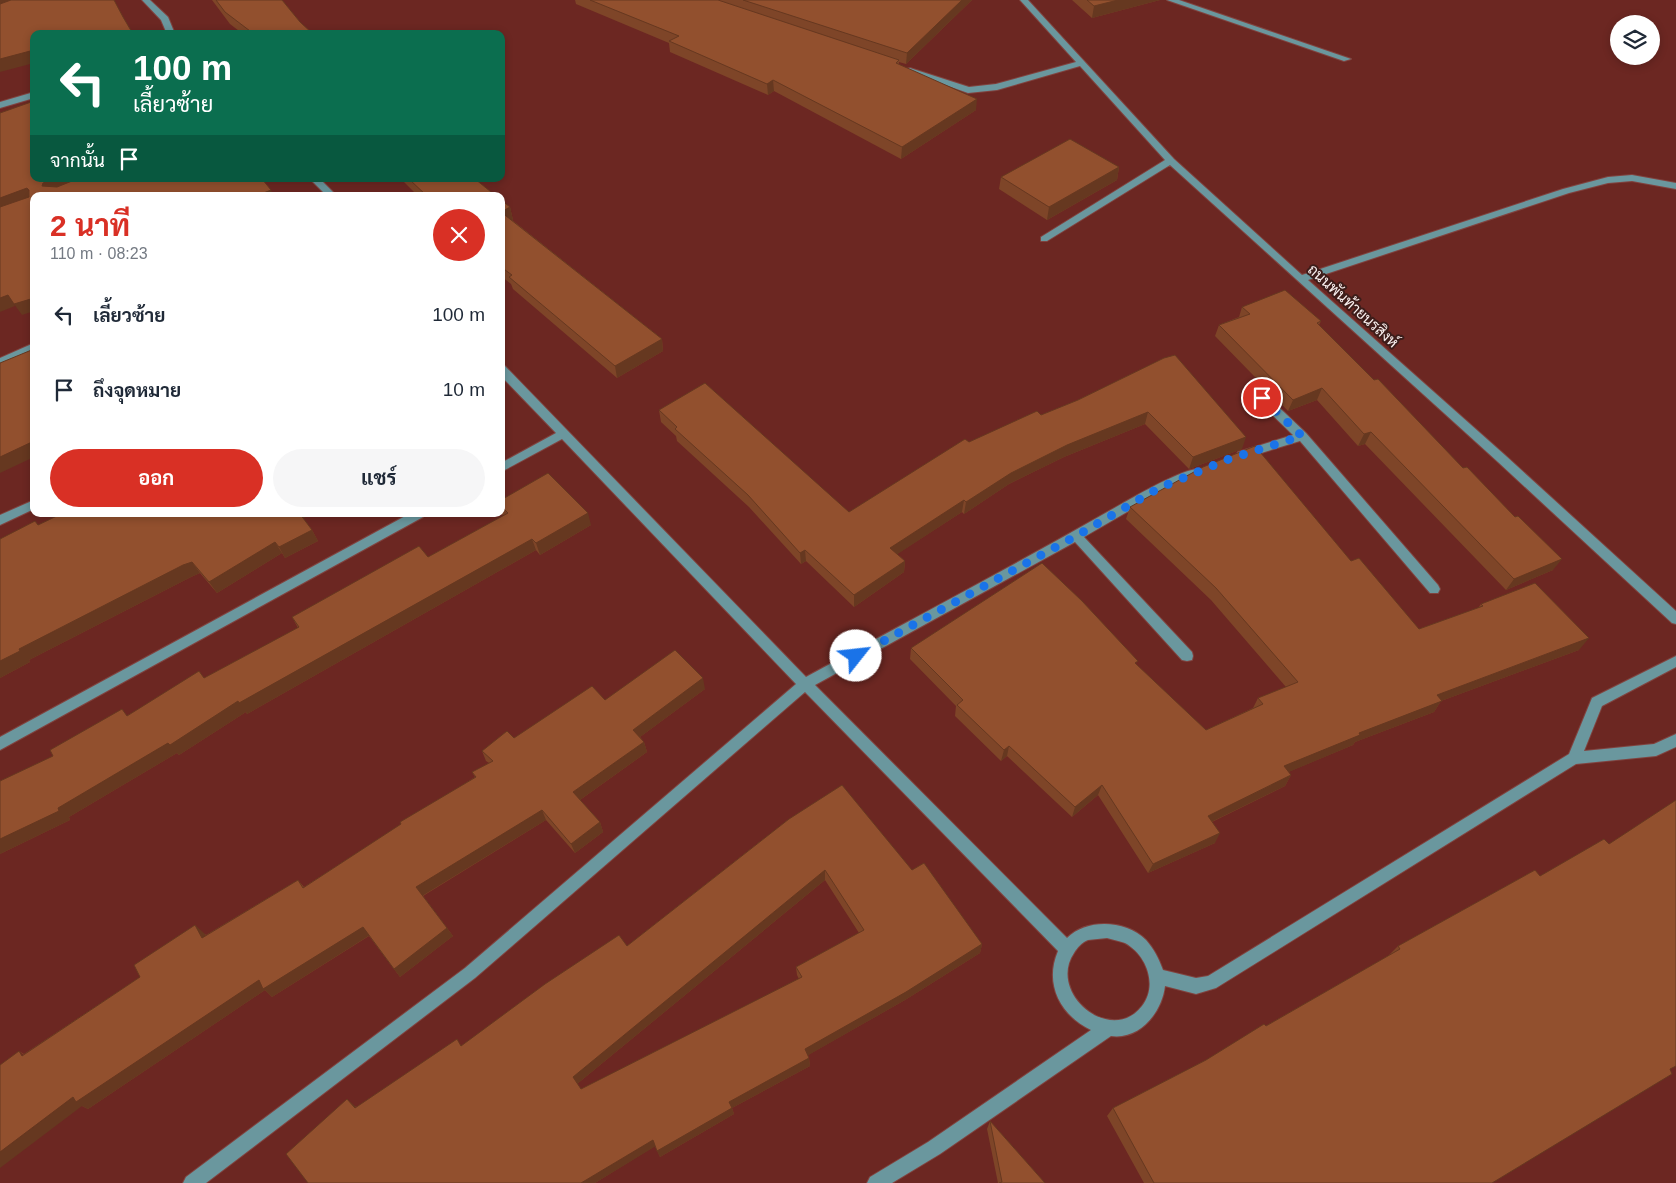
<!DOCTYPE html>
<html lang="th">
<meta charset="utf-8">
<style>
body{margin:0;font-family:Arial,Sarabun,sans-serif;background:#f6f6f7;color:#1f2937;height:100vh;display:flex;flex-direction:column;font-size:19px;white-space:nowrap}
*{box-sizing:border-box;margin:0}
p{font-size:16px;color:#747a83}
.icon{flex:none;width:28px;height:28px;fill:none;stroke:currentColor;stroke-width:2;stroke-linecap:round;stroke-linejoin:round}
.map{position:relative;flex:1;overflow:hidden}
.sheet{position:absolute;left:30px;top:192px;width:475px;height:325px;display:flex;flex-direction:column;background:#fff;border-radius:10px;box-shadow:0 2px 8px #0003}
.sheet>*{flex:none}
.top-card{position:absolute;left:30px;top:30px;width:475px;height:152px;border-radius:10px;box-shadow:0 2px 8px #0003;background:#0b6e4f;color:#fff;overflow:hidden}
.controls{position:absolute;left:1610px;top:15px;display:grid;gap:10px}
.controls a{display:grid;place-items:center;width:50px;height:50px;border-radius:50%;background:#fff;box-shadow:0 2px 8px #0003;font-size:25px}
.pin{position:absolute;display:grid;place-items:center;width:42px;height:42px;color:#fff;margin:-21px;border:2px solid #fff;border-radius:50%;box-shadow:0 1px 5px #0007}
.me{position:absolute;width:55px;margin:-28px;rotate:61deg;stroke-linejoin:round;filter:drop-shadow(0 0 4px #0008)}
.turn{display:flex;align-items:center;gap:18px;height:105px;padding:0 20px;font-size:22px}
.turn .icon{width:65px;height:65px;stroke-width:2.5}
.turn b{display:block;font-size:35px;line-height:42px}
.then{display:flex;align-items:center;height:48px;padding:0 20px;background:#0003;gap:10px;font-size:19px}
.round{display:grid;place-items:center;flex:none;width:52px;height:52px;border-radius:26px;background:#f6f6f7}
.headline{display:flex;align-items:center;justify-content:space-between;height:85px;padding:0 20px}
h1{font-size:30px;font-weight:700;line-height:38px;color:#d93025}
.cta{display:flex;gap:10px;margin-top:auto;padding:10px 20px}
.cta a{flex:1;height:58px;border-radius:30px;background:#d93025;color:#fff;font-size:20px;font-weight:700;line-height:58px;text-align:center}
.cta a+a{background:#f6f6f7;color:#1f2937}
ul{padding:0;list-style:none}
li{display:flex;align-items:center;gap:15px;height:75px;padding:0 20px}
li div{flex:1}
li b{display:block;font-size:19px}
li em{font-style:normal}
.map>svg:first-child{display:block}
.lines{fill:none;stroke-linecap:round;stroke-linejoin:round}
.minor-casing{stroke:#80433f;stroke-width:2}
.minor{fill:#6a979e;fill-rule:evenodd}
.wall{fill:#7e4528;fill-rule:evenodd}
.shaded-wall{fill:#663820}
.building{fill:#92502e;stroke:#663820;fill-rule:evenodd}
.route{stroke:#1a73e8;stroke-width:9;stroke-dasharray:0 16.2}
.labels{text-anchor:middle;stroke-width:4;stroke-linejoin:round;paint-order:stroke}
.street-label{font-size:15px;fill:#faf0ef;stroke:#3d1d1a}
</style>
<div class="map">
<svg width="1676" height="1183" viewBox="0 0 1676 1183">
<rect width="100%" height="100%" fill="#6c2722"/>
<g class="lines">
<defs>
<path id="minor" d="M142 0H150L168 17 175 34H167L161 20Z
M1020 0H1028L1174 159 1302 275 1563 189 1608 177 1632 175 1676 183V189L1632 181 1608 183 1569 193 1308 280 1506 456 1676 611V624L1672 623 1498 462 1170 165 1047 241H1041V237L1165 160 1080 66 997 90 968 93 903 70 910 68 969 87 996 84 1076 62Z
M1167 0H1179L1351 59 1344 61Z
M180 32H201L205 34H179Z
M34 92V98L0 108V102Z
M310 179H320L337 196H327Z
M34 343V351L0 366V358Z
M501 365 505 366 806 677C912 619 1019 563 1123 503 1137 495 1189 465 1202 469L1204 472 1202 475 1163 491 1084 537 1192 652 1193 656 1192 660 1187 661 1182 660 1075 542 815 685 1067 938C1087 918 1126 920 1146 940 1154 949 1159 959 1163 970L1196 978 1208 976 1569 754 1592 698 1676 656V667L1602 706 1584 751 1654 744 1676 734V747L1656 756 1576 764 1216 988 1196 994 1165 986C1162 1012 1140 1040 1111 1036L940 1154 892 1183H867L870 1177 928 1142 1091 1030C1060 1015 1044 984 1058 951L805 692 475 978 206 1183H183L186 1177 465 968 796 684 562 439 501 472V463L556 433 501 376ZM1107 938C1113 940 1120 941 1125 943 1147 955 1158 986 1142 1006 1111 1046 1047 993 1074 953 1077 948 1082 942 1088 940 1094 939 1101 939 1107 938Z
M1262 394 1266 395 1306 433 1438 585 1440 589 1438 593H1430L1300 441 1242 459 1238 458 1236 455 1238 452 1293 435 1258 401 1256 398Z
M34 500V509L0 525V515Z
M409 514H425L423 517 0 750V737Z"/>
</defs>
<!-- minor casing -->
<use href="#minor" class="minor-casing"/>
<!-- minor -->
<use href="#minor" class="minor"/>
</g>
<!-- wall -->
<path class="wall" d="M212 0H282L300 22 313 34H243L230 24Z
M575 0H972L906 64 899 62V65L976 110 901 159 774 91 768 95 670 52 669 43 576 4Z
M1072 0H1160L1092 18Z
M1119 167 1117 180 1047 220 999 189 1001 177Z
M401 179H475L496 196H418Z
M501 200 510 207 513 220H512L662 339 663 351 617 378 513 289 511 284 501 276Z
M1242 307 1321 321 1319 325 1553 570 1506 590 1365 444 1358 446 1317 400 1288 411 1215 336 1219 325 1239 317Z
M1164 358 1242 449 1189 469 1145 424 1064 457 1009 484 964 514 962 512 897 554 905 561 904 572 854 607 806 561 801 564 749 507 677 441 676 436 661 422 659 410 849 512 969 442 1041 415 1078 400Z
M501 500 591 525 540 555 536 550 247 714 246 712 179 755 177 753 69 817 70 820 0 854 53 756 128 715 204 678 298 628 292 617 428 557 503 516 501 513Z
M1130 507 1351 561 1419 629 1478 608 1481 604 1579 650 1441 701 1434 712 1355 742 1353 745 1288 772 1291 775 1285 786 1212 822 1215 843 1148 873 1098 795 1072 817 1007 756 1001 761 955 716 956 706 910 659 911 648 1136 665 1206 730 1253 708 1258 698 1286 687 1211 600 1126 519Z
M307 516 303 518 312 530 318 541 285 558 282 553 217 593 200 573 191 577 29 660 30 662 0 678 38 525Z
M705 689 640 737 644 742 647 752 580 800 600 822 603 832 575 853 546 820 423 896 453 936 400 977 369 936 272 997 265 990 88 1109 82 1106 19 1051 24 1054 205 934 206 935 298 880 304 887 475 777 472 772 489 763 486 761 482 751 605 700Z
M789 819 912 870 982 944 980 953 905 1000 808 1055 809 1058 810 1066 732 1108 734 1114 660 1157 655 1146 595 1183H308L355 1106 356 1107 463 1045 627 946ZM825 880 859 933 796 967 797 975 799 979 581 1089 577 1084Z
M1535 870 1492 1183H1144L1107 1116 1113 1108 1206 1060 1388 956 1398 946Z
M990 1121 1045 1183H998L987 1129Z"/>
<!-- shaded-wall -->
<path class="shaded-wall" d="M0 0H30L0 8Z
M962 0H972L906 64 907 53Z
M1118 0H1160L1092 18 1094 6Z
M34 50V63L0 72V59Z
M773 80 774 91 768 95 767 84Z
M977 99 976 110 901 159 902 147Z
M1119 167 1117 180 1047 220 1049 207Z
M55 179H90L49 194 42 186 43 183Z
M27 188 33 199 0 211V198Z
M271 190 274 196H256Z
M510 207 513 220 504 224 501 212Z
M8 295 15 306 0 312V298Z
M34 298V311L22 315 14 304Z
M662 339 663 351 617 378 615 366Z
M1322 388 1317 400 1288 411 1293 400Z
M1148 412 1145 424 1064 457 1009 484 964 514 966 502 1011 473 1067 445Z
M1371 432 1365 444 1358 446 1364 434Z
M1246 437 1242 449 1189 469 1193 457Z
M34 441V457L0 473V457Z
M964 500 962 512 890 559V548Z
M588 513 591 525 540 555 536 543Z
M299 514H311L302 519Z
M312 530 318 541 285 558 279 547Z
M532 539 536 550 247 714 246 712 179 755 177 753 69 817 70 820 0 854V839L58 808 238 701Z
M275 542 282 553 217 593 209 582Z
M805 550 806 561 801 564 800 553Z
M1562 559 1553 570 1506 590 1514 579Z
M905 561 904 572 854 607V595Z
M192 562 200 573 191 577 29 660 30 662 0 678V661L19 649 183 565Z
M1589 638 1579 650 1441 701 1434 712 1355 742 1353 745 1277 777 1284 766 1437 695Z
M703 678 705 689 636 740 633 730Z
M644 742 647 752 577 802 573 792Z
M1009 746 1007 756 1001 761 1004 750Z
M1291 775 1285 786 1203 826 1208 816Z
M1102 785 1098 795 1072 817 1075 807Z
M542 810 546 820 422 896 416 887Z
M600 822 603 832 575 853 571 844Z
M1220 833 1215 843 1148 873 1153 864Z
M825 870V880L577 1084 573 1077Z
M195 925 205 934 211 946 202 938Z
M363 927 370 935 272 997 265 990 88 1109 82 1106 0 1168V1152L73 1097 259 980Z
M447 928 453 936 400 977 394 969Z
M982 944 980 953 905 1000 805 1057V1049Z
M809 1058 810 1066 732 1108 734 1114 660 1157 657 1151 729 1102Z
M347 1099 355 1106 363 1115 355 1108Z
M653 1140 656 1146 595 1183H581Z"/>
<!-- building -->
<path class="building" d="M11 0H114L123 17 133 34H34V50L0 59V4Z
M216 0H282L300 22 313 34H254L225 12Z
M590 0H718L899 60 896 63 977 99 902 147 773 80 767 84 669 41 679 36Z
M743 0H962L907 53Z
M1087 0H1118L1094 6Z
M34 101V179H55L43 183 42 186 57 187 77 179H262L271 190 256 196H34V298L14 304 8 295 0 298V207L29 197V190L27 188 0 198V113Z
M1070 139 1119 167 1049 207 1001 177Z
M409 179H475L496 196H427Z
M501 200 510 207 501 212Z
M501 212 662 339 615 366 509 277 512 275 501 267Z
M1285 290 1321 321 1317 323 1374 380 1378 379 1463 468 1467 467 1515 517 1518 516 1562 559 1514 579 1371 432 1364 434 1322 388 1293 400 1219 325 1250 314 1242 307Z
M34 349V441L0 457V363Z
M1175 355 1246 437 1193 457 1148 412 1067 445 1011 473 966 502 964 500 890 548 905 561 854 595 805 550 800 553 748 495 675 429 677 427 659 410 705 383 849 512 965 439 969 442 1037 411 1041 415 1078 400 1164 358Z
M1255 446 1351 561 1359 558 1419 629 1483 606 1481 604 1535 583 1589 638 1437 695 1442 701 1359 733 1360 735 1284 766 1291 775 1208 816 1220 833 1153 864 1102 785 1075 807 1009 746 1004 750 957 705 963 700 911 648 1042 563 1082 601 1138 661 1135 663 1206 730 1263 704 1258 698 1298 682 1216 588 1130 507 1203 467Z
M548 473 588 513 536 543 532 539 239 703 238 701 170 745 168 743 58 808 59 811 0 839V781L53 756 50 750 122 709 127 716 199 671 204 678 299 627 292 617 419 546 428 557 508 513 501 506V500Z
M61 514H300L312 530 279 547 275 542 209 582 192 562 183 565 19 649 20 651 0 661V539L35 521 38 525Z
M675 650 703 678 633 730 644 742 573 792 600 822 571 844 542 810 416 887 447 928 394 969 363 927 263 989 259 980 76 1102 73 1097 0 1152V1065L19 1051 22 1056 140 977 134 965 195 925 202 938 298 880 303 888 401 824 400 822 476 777 472 772 493 761 482 751 507 731 514 738 592 686 605 700Z
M842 785 912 870 924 863 982 944 906 992 805 1049 809 1058 729 1102 732 1108 657 1151 653 1140 581 1183H308L286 1154 347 1099 355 1108 457 1039 461 1046 545 984 619 935 627 946 789 819ZM825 870 864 930 796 967 802 977 581 1089 573 1077Z
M1676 800V1066L1670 1069 1672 1074 1492 1183H1154L1113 1108 1206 1060 1264 1024 1266 1026 1400 949 1398 946 1535 870 1540 876 1604 839 1609 844Z
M990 1121 1045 1183H999L1002 1182Z"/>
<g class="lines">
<!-- route -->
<path class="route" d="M856 656 1076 536 1159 488 1229 459 1302 436 1262 398"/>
</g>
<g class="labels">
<!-- street labels -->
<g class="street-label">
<text transform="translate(1353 306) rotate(42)" y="5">ถนนพันท้ายนรสิงห์</text>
</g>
</g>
</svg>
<div class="controls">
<a><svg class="icon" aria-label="layers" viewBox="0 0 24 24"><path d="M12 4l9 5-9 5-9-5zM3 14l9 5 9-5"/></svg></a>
</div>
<div class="pin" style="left:1262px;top:398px;background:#d93025"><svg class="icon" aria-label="arrive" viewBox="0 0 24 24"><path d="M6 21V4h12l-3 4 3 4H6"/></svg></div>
<svg class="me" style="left:856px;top:656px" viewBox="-20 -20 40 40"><circle r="19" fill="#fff"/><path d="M0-13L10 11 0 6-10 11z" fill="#1a73e8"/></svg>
<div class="top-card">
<div class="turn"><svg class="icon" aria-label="left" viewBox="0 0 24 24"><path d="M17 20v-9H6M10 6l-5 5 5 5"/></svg><div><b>100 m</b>เลี้ยวซ้าย</div></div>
<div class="then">จากนั้น<svg class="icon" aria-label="arrive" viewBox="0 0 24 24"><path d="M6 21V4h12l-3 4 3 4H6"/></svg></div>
</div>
<section class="sheet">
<div class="headline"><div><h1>2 นาที</h1><p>110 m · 08:23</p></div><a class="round" style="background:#d93025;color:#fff"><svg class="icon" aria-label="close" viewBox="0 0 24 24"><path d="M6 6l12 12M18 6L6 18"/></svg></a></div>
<ul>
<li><svg class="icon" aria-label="left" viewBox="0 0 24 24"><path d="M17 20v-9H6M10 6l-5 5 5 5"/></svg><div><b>เลี้ยวซ้าย</b></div><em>100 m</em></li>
<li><svg class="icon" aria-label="arrive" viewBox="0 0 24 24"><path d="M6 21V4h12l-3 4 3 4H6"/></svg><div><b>ถึงจุดหมาย</b></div><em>10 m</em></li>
</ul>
<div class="cta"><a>ออก</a><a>แชร์</a></div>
</section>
</div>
